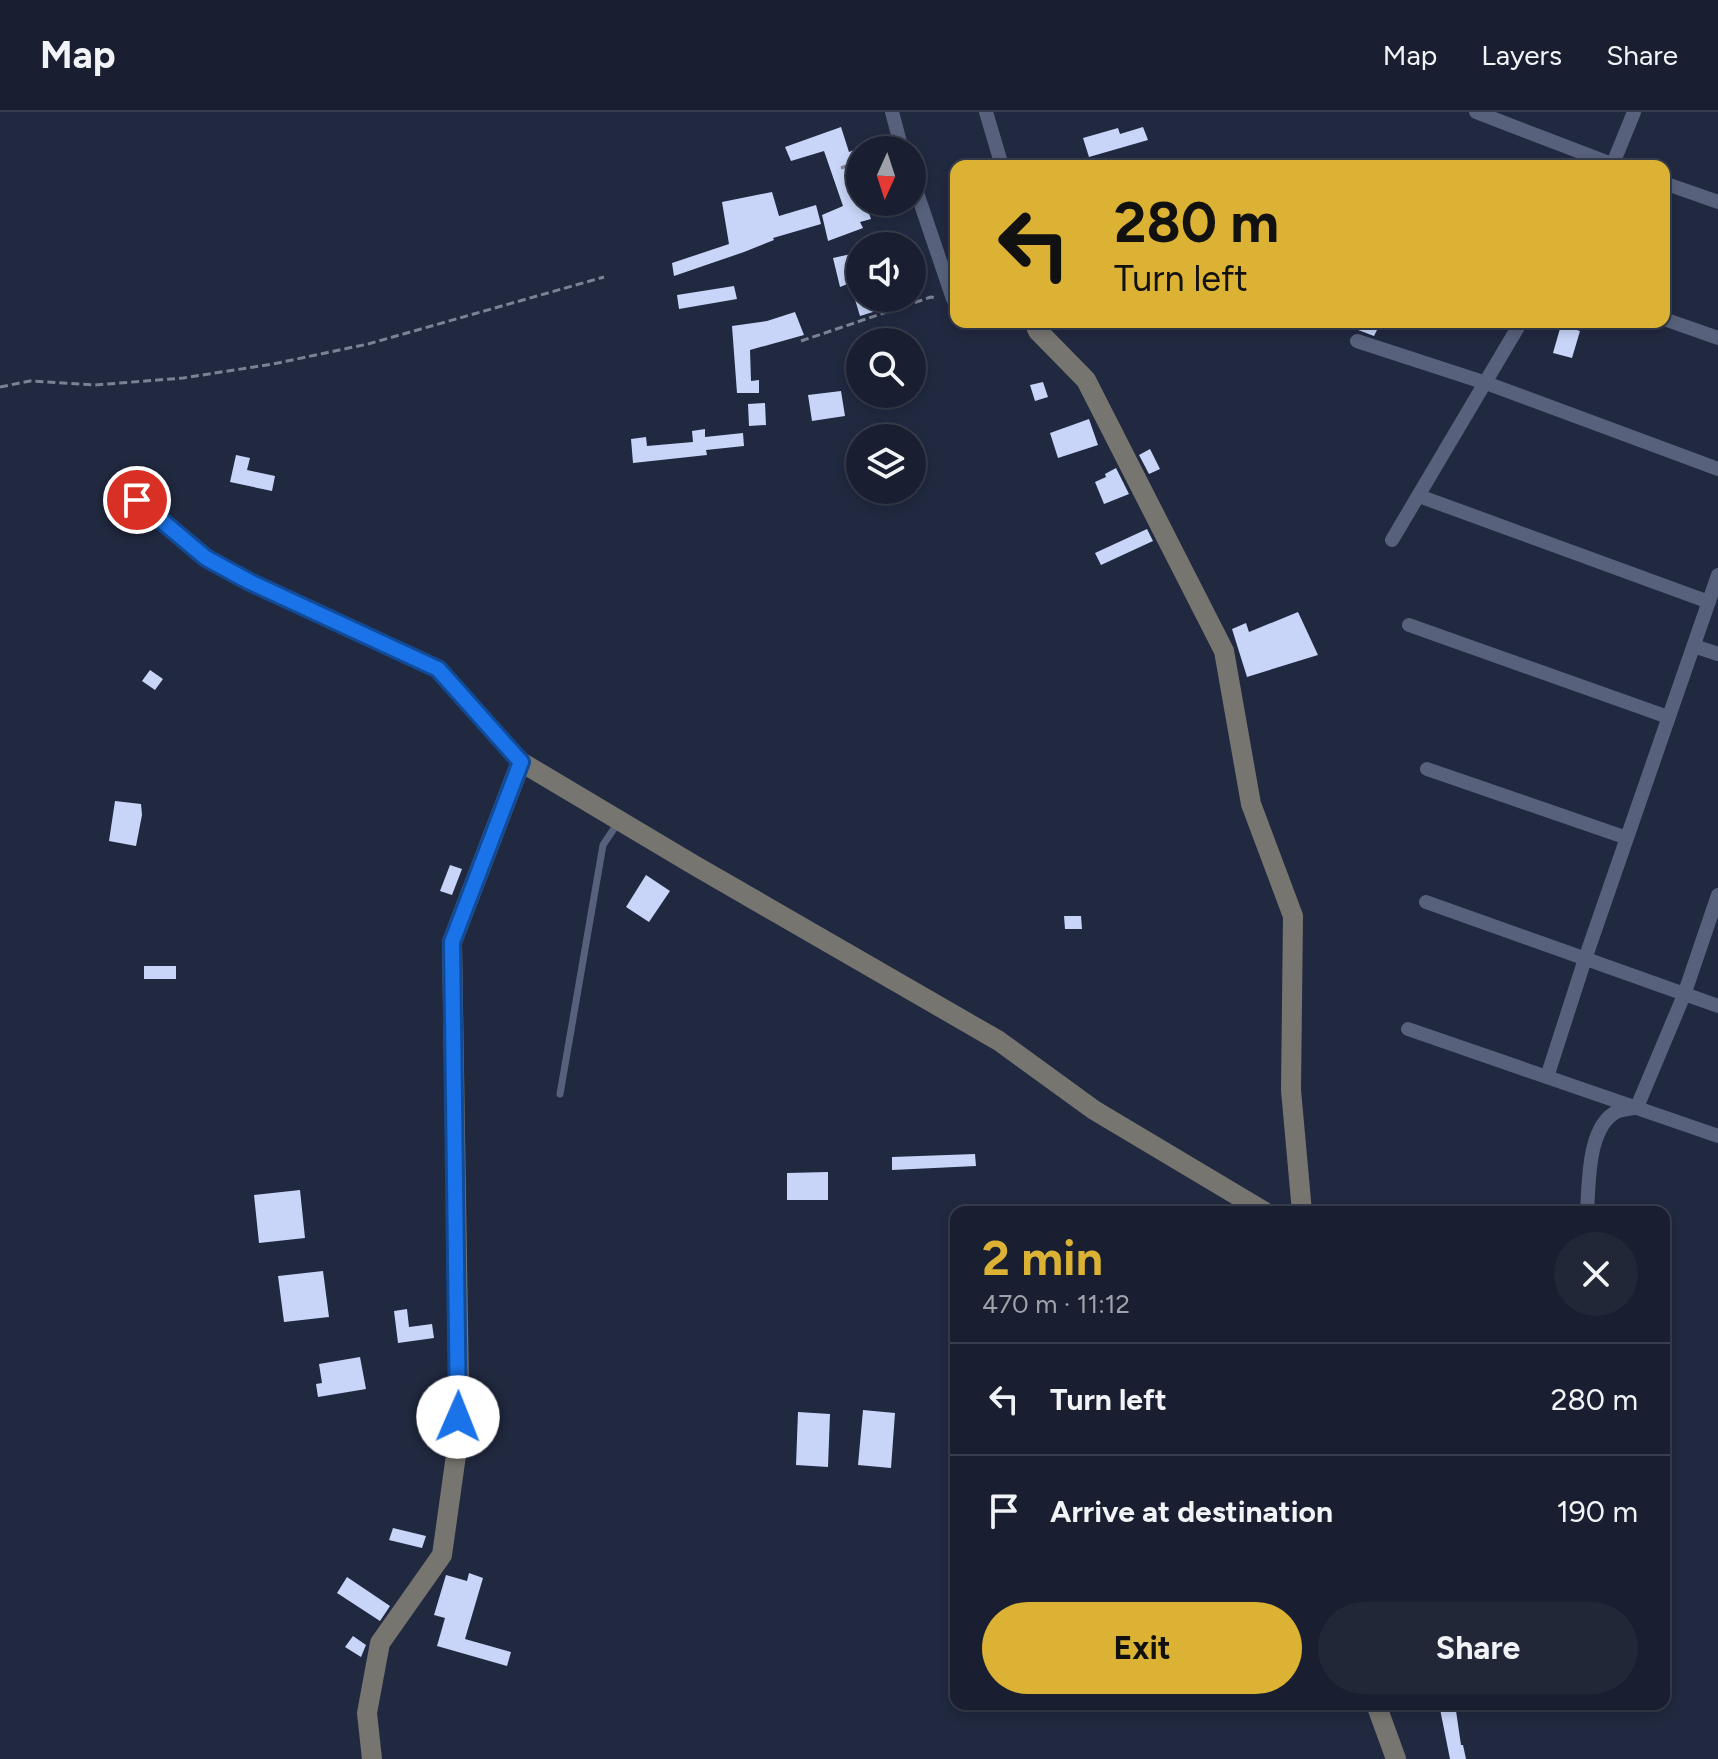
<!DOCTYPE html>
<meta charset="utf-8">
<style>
body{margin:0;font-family:Figtree,sans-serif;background:#222738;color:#f1f3f6;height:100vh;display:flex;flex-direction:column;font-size:30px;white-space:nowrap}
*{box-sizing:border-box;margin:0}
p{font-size:26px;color:#9fa2ab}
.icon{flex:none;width:44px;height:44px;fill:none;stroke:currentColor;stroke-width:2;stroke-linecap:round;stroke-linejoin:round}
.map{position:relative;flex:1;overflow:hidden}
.sheet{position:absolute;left:950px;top:1094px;width:720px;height:504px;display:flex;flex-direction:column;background:#191f30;border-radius:16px;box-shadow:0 4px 12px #0003,0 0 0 2px #373d4c}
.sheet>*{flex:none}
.hud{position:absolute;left:950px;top:48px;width:720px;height:168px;border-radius:16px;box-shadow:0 4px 12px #0003,0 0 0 2px #373d4c;background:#dbb233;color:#111;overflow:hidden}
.needle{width:52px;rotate:183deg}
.tools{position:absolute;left:846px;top:24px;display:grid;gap:16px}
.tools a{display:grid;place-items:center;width:80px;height:80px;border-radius:50%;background:#191f30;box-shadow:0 4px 12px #0003,0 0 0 2px #373d4c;font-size:40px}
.pin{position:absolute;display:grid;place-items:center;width:68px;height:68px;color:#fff;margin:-34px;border:4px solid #fff;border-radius:50%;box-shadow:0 2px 8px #0007}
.me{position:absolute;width:88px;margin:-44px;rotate:1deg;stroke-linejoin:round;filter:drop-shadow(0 0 6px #0008)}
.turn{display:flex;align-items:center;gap:28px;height:168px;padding:0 32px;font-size:36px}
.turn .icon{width:104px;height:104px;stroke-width:2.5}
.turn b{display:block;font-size:56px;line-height:68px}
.round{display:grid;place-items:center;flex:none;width:84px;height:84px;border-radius:42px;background:#222738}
.head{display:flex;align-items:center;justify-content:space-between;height:136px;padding:0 32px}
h1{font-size:48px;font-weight:700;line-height:60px;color:#dbb233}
.action{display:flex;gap:16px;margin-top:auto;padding:16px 32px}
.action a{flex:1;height:92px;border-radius:48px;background:#dbb233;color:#111;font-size:32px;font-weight:700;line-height:92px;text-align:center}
.action a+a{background:#222738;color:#f1f3f6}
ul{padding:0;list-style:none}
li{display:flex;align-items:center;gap:24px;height:112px;padding:0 32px;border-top:2px solid #373d4c}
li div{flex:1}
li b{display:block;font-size:30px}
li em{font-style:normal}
header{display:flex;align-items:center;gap:48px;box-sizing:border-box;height:112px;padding:0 40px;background:#191f30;border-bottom:2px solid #373d4c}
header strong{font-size:38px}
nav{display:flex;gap:44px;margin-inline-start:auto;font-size:28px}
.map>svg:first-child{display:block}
.building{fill:#c8d5f8}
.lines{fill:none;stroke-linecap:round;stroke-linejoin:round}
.path{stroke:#7c8293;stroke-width:3;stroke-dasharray:8 4;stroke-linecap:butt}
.lane{stroke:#58617b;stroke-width:7}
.street{stroke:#58617b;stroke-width:14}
.secondary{stroke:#777570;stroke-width:20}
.route-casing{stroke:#114b97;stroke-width:20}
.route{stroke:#1a73e8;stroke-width:14}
</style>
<header>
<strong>Map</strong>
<nav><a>Map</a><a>Layers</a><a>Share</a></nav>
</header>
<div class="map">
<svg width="1718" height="1647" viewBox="0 0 1718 1647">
<rect width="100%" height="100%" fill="#212940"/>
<!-- building -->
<path class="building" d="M841 15 849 40 860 36V63L856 65 860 76V90H865L871 107 860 110 863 116 828 129 822 103 843 94 824 39 791 49 785 35Z
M1143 15 1148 28 1089 45 1083 26 1118 16 1120 22Z
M772 80 779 104 816 93 821 112 773 126 774 128 744 140 674 164 672 151 729 132 722 90Z
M860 140V186H869L873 200 860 204 850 171 840 175 833 146Z
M734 174 737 187 679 197 677 183Z
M795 200 804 223 750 238 751 269 759 268V281H737L732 214 767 209Z
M1337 210H1381L1374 224Z
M1561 213 1580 219 1572 246 1553 241Z
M1043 270 1048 285 1035 289 1030 273Z
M841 279 845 304 812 309 808 283Z
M765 291 766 313 749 314 748 292Z
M1089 307 1098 333 1058 346 1050 321Z
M705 317V325L743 321 744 334 706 338 707 343 633 351 631 327 646 325 647 334 693 330 692 319Z
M1150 337 1160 357 1149 362 1139 343Z
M236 343 250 346 247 358 275 364 272 379 230 370Z
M1116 356 1129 382 1104 392 1095 370 1106 365 1105 362Z
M1147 417 1153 429 1101 453 1095 441Z
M1298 500 1318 543 1247 565 1232 517 1246 511 1249 520Z
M150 558 163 567 155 578 142 569Z
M115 689 141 692 142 703 136 734 109 729Z
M450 753 462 757 452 783 440 779Z
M646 763 670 779 649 810 626 795Z
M1064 804H1081L1082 817H1065Z
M144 854H176V867H144Z
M975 1042 976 1054 892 1058V1045Z
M828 1060V1088H787V1061Z
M300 1078 305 1126 259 1131 254 1083Z
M323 1159 329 1205 284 1210 278 1164Z
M407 1197 409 1215 432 1212 434 1226 398 1231 394 1199Z
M360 1245 366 1277 318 1285 316 1272 322 1271 319 1252Z
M863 1298 895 1301 891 1356 858 1353Z
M798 1300 830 1302 828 1355 796 1353Z
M393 1416 426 1424 422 1436 389 1428Z
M469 1461 483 1466 465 1527 511 1540 507 1554 437 1534 445 1506 434 1503 446 1463 467 1469Z
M347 1465 390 1494 380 1509 337 1481Z
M353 1524 366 1533 361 1545 345 1535Z
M1439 1592H1455L1461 1633H1463L1466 1647H1450Z"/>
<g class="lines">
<!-- path -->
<path class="path" d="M841 56 860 49
M801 229 931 185 936 186
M0 275 30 269 95 273 183 266 273 252 368 232 604 165"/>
<!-- lane -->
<path class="lane" d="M560 982 603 733 619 709"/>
<!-- street -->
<path class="street" d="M892 0 902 38
M986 0 1002 54
M1476 0 1617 54
M1612 54 1634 0
M912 66 953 187
M1664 71 1718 90
M1664 207 1718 226
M1357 229 1486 271 1718 357
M1419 384 1709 490
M137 388 206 446 272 482 438 557 521 650
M1392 428 1521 210
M1409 513 1668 605
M1694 534 1718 542
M1427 657 1627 726
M1426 790 1718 894
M1408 917 1718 1024
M1547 965 1585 847 1718 463
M1587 1100C1589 1072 1587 1013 1618 999 1624 997 1631 997 1637 995L1684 883 1718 783"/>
<!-- secondary -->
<path class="secondary" d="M1034 210 1038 219 1086 268 1224 539 1251 692 1293 804 1291 978 1302 1100
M1376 1592 1396 1647
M372 1647 367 1601 380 1531 442 1443 457 1336 459 1275 452 830 521 650 694 753 999 929 1094 998 1265 1100"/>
</g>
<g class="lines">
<defs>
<path id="route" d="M137 388 206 446 250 470 438 557 521 650 452 830 458 1305"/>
</defs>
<!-- route casing -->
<use href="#route" class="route-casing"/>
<!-- route -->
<use href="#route" class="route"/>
</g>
</svg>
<div class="tools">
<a><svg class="needle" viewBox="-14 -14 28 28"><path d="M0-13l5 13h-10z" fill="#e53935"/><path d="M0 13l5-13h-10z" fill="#9fa2ab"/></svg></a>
<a><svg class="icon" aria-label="sound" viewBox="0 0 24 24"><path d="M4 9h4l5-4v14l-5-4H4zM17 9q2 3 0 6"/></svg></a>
<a><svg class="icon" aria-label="search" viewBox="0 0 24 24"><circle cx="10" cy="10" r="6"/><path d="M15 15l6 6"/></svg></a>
<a><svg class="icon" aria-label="layers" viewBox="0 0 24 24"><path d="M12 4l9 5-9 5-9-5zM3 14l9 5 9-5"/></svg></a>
</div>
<div class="pin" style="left:137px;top:388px;background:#d93025"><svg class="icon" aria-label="arrive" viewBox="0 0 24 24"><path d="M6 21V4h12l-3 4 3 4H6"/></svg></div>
<svg class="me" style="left:458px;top:1305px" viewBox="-20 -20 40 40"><circle r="19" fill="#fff"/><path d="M0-13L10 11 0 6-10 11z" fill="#1a73e8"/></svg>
<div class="hud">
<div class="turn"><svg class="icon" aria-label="left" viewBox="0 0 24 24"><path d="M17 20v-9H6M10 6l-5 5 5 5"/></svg><div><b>280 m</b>Turn left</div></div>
</div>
<section class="sheet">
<div class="head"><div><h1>2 min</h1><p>470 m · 11:12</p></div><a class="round"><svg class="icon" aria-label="close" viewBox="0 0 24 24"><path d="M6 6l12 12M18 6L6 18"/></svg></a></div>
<ul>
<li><svg class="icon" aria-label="left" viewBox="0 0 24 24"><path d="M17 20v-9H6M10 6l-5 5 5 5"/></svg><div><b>Turn left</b></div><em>280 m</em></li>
<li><svg class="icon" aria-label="arrive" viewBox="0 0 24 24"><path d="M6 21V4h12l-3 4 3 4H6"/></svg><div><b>Arrive at destination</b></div><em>190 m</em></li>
</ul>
<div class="action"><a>Exit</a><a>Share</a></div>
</section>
</div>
